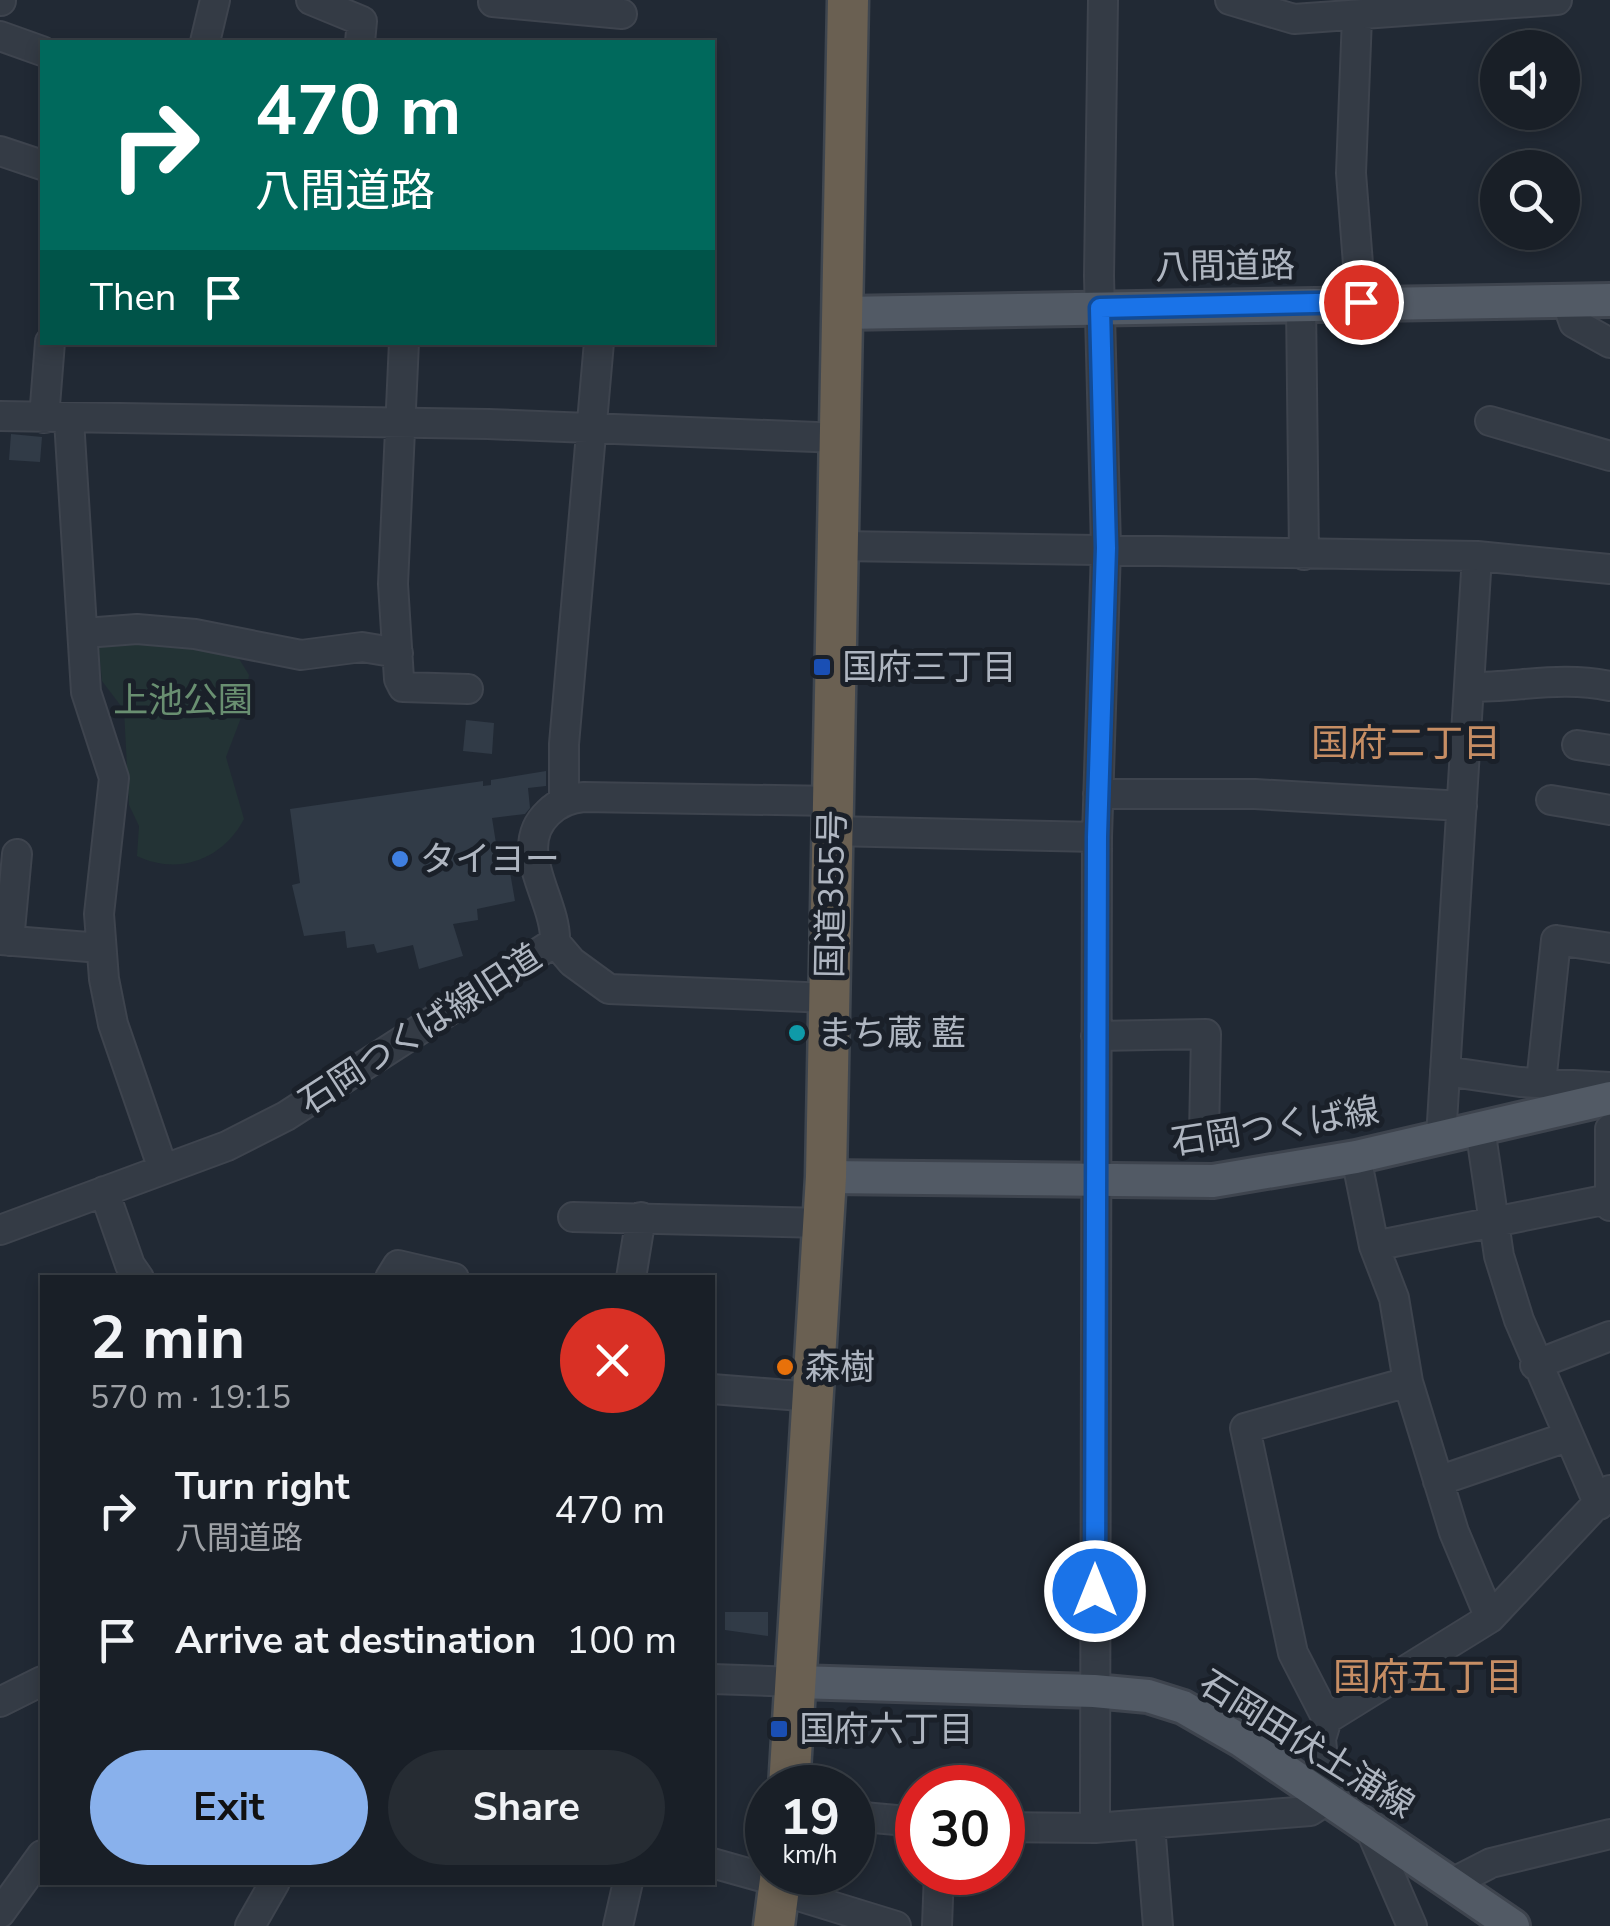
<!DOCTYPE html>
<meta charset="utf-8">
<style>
body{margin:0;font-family:"Nunito Sans","Noto Sans JP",sans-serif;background:#262c33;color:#f1f3f6;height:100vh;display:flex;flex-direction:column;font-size:38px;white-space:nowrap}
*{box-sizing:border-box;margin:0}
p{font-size:32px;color:#9fa2a7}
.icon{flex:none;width:55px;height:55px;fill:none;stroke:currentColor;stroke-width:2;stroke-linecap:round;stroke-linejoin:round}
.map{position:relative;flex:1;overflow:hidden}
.sheet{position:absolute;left:40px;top:1275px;width:675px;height:610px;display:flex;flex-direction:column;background:#191f27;border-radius:0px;box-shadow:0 5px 15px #0003,0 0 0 2px #373d44}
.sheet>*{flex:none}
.banner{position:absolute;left:40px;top:40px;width:675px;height:305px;border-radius:0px;box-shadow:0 5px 15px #0003,0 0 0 2px #373d44;background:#00695c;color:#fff;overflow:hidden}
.controls{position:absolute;left:1480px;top:30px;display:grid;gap:20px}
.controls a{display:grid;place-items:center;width:100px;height:100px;border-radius:50%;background:#191f27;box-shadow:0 5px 15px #0003,0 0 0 2px #373d44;font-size:50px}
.speed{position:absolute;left:745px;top:1765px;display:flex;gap:20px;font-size:50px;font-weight:700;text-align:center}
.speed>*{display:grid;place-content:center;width:130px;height:130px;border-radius:50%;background:#191f27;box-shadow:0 5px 15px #0003,0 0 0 2px #373d44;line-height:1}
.speed small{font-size:25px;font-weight:400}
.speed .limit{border:15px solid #d22;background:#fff;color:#111}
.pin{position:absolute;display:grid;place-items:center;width:85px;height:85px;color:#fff;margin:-42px;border:5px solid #fff;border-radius:50%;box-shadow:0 2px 10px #0007}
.me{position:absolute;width:110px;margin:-55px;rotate:0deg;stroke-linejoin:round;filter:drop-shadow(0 0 8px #0008)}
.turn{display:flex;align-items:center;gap:35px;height:210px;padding:0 50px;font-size:45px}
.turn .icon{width:130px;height:130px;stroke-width:2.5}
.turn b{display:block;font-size:70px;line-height:85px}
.then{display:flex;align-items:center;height:95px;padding:0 50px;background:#0003;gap:20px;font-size:38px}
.round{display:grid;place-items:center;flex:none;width:105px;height:105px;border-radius:52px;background:#262c33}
.summary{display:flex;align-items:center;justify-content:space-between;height:170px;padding:0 50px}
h1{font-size:60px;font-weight:700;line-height:75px}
.primary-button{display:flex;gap:20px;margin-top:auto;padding:20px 50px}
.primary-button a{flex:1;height:115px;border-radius:60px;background:#89b1ec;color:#111;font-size:40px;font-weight:700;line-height:115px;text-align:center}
.primary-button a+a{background:#262c33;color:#f1f3f6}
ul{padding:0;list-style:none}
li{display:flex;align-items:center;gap:30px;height:130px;padding:0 50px}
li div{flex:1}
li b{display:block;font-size:38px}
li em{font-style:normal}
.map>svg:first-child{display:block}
.green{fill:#233335}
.building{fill:#313b47}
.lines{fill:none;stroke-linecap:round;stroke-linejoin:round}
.minor-casing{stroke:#3e444e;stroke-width:32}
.major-casing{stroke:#3e444e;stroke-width:38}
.highway-casing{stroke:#3f464f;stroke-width:45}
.minor{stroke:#343b45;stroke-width:28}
.major{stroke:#525a65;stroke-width:32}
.highway{stroke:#6a6052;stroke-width:40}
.route-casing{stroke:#114b97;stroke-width:25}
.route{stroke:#1a73e8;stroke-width:18}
.transit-dot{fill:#1a4fb4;stroke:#1a2029;stroke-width:4}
.shop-dot{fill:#3f7fe0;stroke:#1a2029;stroke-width:4}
.culture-dot{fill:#0f9aa8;stroke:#1a2029;stroke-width:4}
.food-dot{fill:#e8710a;stroke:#1a2029;stroke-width:4}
.labels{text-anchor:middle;stroke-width:10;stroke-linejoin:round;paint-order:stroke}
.street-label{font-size:35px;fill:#afb6c1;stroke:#1a2029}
.poi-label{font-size:35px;fill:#afb6c1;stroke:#1a2029;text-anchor:start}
.park-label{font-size:35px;fill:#698f71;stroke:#1a2029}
.neighbourhood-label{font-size:38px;fill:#c78e64;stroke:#1a2029}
</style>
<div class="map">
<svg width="1610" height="1926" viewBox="0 0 1610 1926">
<rect width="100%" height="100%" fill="#212934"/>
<!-- green -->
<path class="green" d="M98 640 233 649 249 675 244 710 226 757 244 819C223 859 179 876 137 856L139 826 129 805 124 710 102 681Z"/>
<!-- building -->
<path class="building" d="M11 434 42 437 40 462 9 460Z
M466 720 494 723 492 754 463 751Z
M546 771V786L528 788 530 808 525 814 492 818 498 856 507 855 515 901 477 909 478 920 453 924 463 956 419 969 413 945 377 953 374 944 347 948 345 931 304 936 292 885 300 883 290 809 483 781V786L491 785V780Z
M725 1612H768V1636L725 1630Z"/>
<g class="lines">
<defs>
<path id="minor" d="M311 0 362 21 360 42
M1230 0 1294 19 1557 0
M1 1V0
M493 2 622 14
M1357 17 1351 173 1361 303
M0 36 42 51
M205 42 215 0
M0 151 42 165
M1566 300 1574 323 1610 343
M1301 304 1304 555
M404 342 393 584 399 679 403 687 468 689
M0 416 488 424 841 438
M44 418 50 342
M69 420 86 692 114 778 99 914 104 979 113 1024 163 1169
M1490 421 1610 456
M839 546 1477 556 1610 569
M85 633 137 629 195 634 301 655 362 647 398 653
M1471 687C1520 687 1562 676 1610 686
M1577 745 1610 750
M1098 794H1255L1462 806
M1551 800 1610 810
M564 802V744L599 342
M832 831 1097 837
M0 940 101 948
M9 941 17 854
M555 942 572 962 609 989 829 998
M1096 1036 1206 1034 1204 1135
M1445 1071 1520 1082 1610 1087
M1541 1083 1556 940 1610 948
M1480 1128 1499 1256 1519 1320 1599 1505
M1610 1129V1206
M1441 1138 1477 556
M1356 1157 1374 1246 1394 1298 1408 1382 1454 1532 1490 1618
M104 1191 130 1265 139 1278
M573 1217 824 1223
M0 1230 227 1146 286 1116 555 942C557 900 510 849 548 813 558 803 570 798 584 797L833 801
M1374 1246 1609 1199
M390 1278 398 1265 454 1278
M631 1278 641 1217
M1535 1365 1610 1336
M712 1389 814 1397
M1438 1481 1567 1437
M712 1679 797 1682
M0 1702 42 1681
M1327 1719 1293 1653 1245 1428 1408 1382
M852 1816 918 1822
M1150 1825 1158 1926
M1002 1827 1095 1828 1310 1811 1327 1800 1321 1739 1327 1719 1490 1618 1610 1490
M1095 1828 1097 837 1106 548 1099 276 1103 0
M1370 1829 1412 1926
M712 1863 780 1882
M1450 1884 1491 1863 1610 1834
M779 1890 896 1926
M0 1913 42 1855
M250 1926 275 1882
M618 1926 628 1882
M937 1926 939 1872"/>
<path id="major" d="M843 313 1610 300
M826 1177 1213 1181 1356 1157 1610 1098
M797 1682 1094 1691 1148 1696 1183 1707 1242 1741 1513 1926"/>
<path id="highway" d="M789 1788 826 1177 848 0
M774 1926 781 1872"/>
</defs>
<!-- minor casing -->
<use href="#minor" class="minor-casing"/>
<!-- major casing -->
<use href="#major" class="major-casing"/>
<!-- highway casing -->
<use href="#highway" class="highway-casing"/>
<!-- minor -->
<use href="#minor" class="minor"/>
<!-- major -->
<use href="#major" class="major"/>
<!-- highway -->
<use href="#highway" class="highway"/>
</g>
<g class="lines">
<defs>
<path id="route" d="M1095 1591 1097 837 1106 548 1100 308 1361 302"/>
</defs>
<!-- route casing -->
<use href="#route" class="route-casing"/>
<!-- route -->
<use href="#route" class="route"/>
</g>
<!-- markers -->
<g class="transit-dot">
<rect x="812" y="657" width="20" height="20" rx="5"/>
<rect x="769" y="1719" width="20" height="20" rx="5"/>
</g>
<circle class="shop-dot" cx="400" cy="859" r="10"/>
<circle class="culture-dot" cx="797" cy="1033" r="10"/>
<circle class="food-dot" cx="785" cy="1367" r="10"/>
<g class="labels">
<!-- street labels -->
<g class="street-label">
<text transform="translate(1225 266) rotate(-1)" y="12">八間道路</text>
<text transform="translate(831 894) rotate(-89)" y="12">国道355号</text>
<text transform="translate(420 1029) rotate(-33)" y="12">石岡つくば線旧道</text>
<text transform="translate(1275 1126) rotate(-9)" y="12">石岡つくば線</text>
<text transform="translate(1307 1744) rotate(32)" y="12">石岡田伏土浦線</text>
</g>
<!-- poi labels -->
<g class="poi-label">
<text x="842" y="679">国府三丁目</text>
<text x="420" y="871">タイヨー</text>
<text x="817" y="1045">まち蔵 藍</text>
<text x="805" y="1379">森樹</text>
<text x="799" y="1741">国府六丁目</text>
</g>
<!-- park labels -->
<g class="park-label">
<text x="183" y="712">上池公園</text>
</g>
<!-- neighbourhood labels -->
<g class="neighbourhood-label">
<text x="1406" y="756">国府二丁目</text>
<text x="1428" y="1690">国府五丁目</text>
</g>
</g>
</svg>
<div class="controls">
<a><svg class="icon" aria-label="sound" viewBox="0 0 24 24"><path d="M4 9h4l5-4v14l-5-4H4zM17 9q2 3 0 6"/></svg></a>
<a><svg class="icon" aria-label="search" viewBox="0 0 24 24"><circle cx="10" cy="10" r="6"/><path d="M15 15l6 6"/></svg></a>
</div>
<div class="speed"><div>19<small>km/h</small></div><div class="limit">30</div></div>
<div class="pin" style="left:1361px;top:302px;background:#d93025"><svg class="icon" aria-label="arrive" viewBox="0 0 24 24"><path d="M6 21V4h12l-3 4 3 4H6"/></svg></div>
<svg class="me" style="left:1095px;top:1591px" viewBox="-20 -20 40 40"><circle r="17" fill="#1a73e8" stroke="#fff" stroke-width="3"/><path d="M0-11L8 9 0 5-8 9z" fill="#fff"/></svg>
<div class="banner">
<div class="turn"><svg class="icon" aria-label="right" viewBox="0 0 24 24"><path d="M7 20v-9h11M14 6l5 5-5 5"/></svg><div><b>470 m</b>八間道路</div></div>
<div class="then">Then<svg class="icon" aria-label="arrive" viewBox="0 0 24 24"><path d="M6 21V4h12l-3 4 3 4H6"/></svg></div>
</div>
<section class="sheet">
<div class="summary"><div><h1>2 min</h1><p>570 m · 19:15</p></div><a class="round" style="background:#d93025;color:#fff"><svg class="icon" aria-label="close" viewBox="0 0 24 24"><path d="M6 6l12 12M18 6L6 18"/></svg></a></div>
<ul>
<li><svg class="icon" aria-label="right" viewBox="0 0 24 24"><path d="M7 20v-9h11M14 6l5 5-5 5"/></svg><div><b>Turn right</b><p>八間道路</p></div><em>470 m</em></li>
<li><svg class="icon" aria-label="arrive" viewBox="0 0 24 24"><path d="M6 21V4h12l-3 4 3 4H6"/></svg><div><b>Arrive at destination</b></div><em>100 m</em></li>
</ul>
<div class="primary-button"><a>Exit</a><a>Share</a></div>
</section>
</div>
